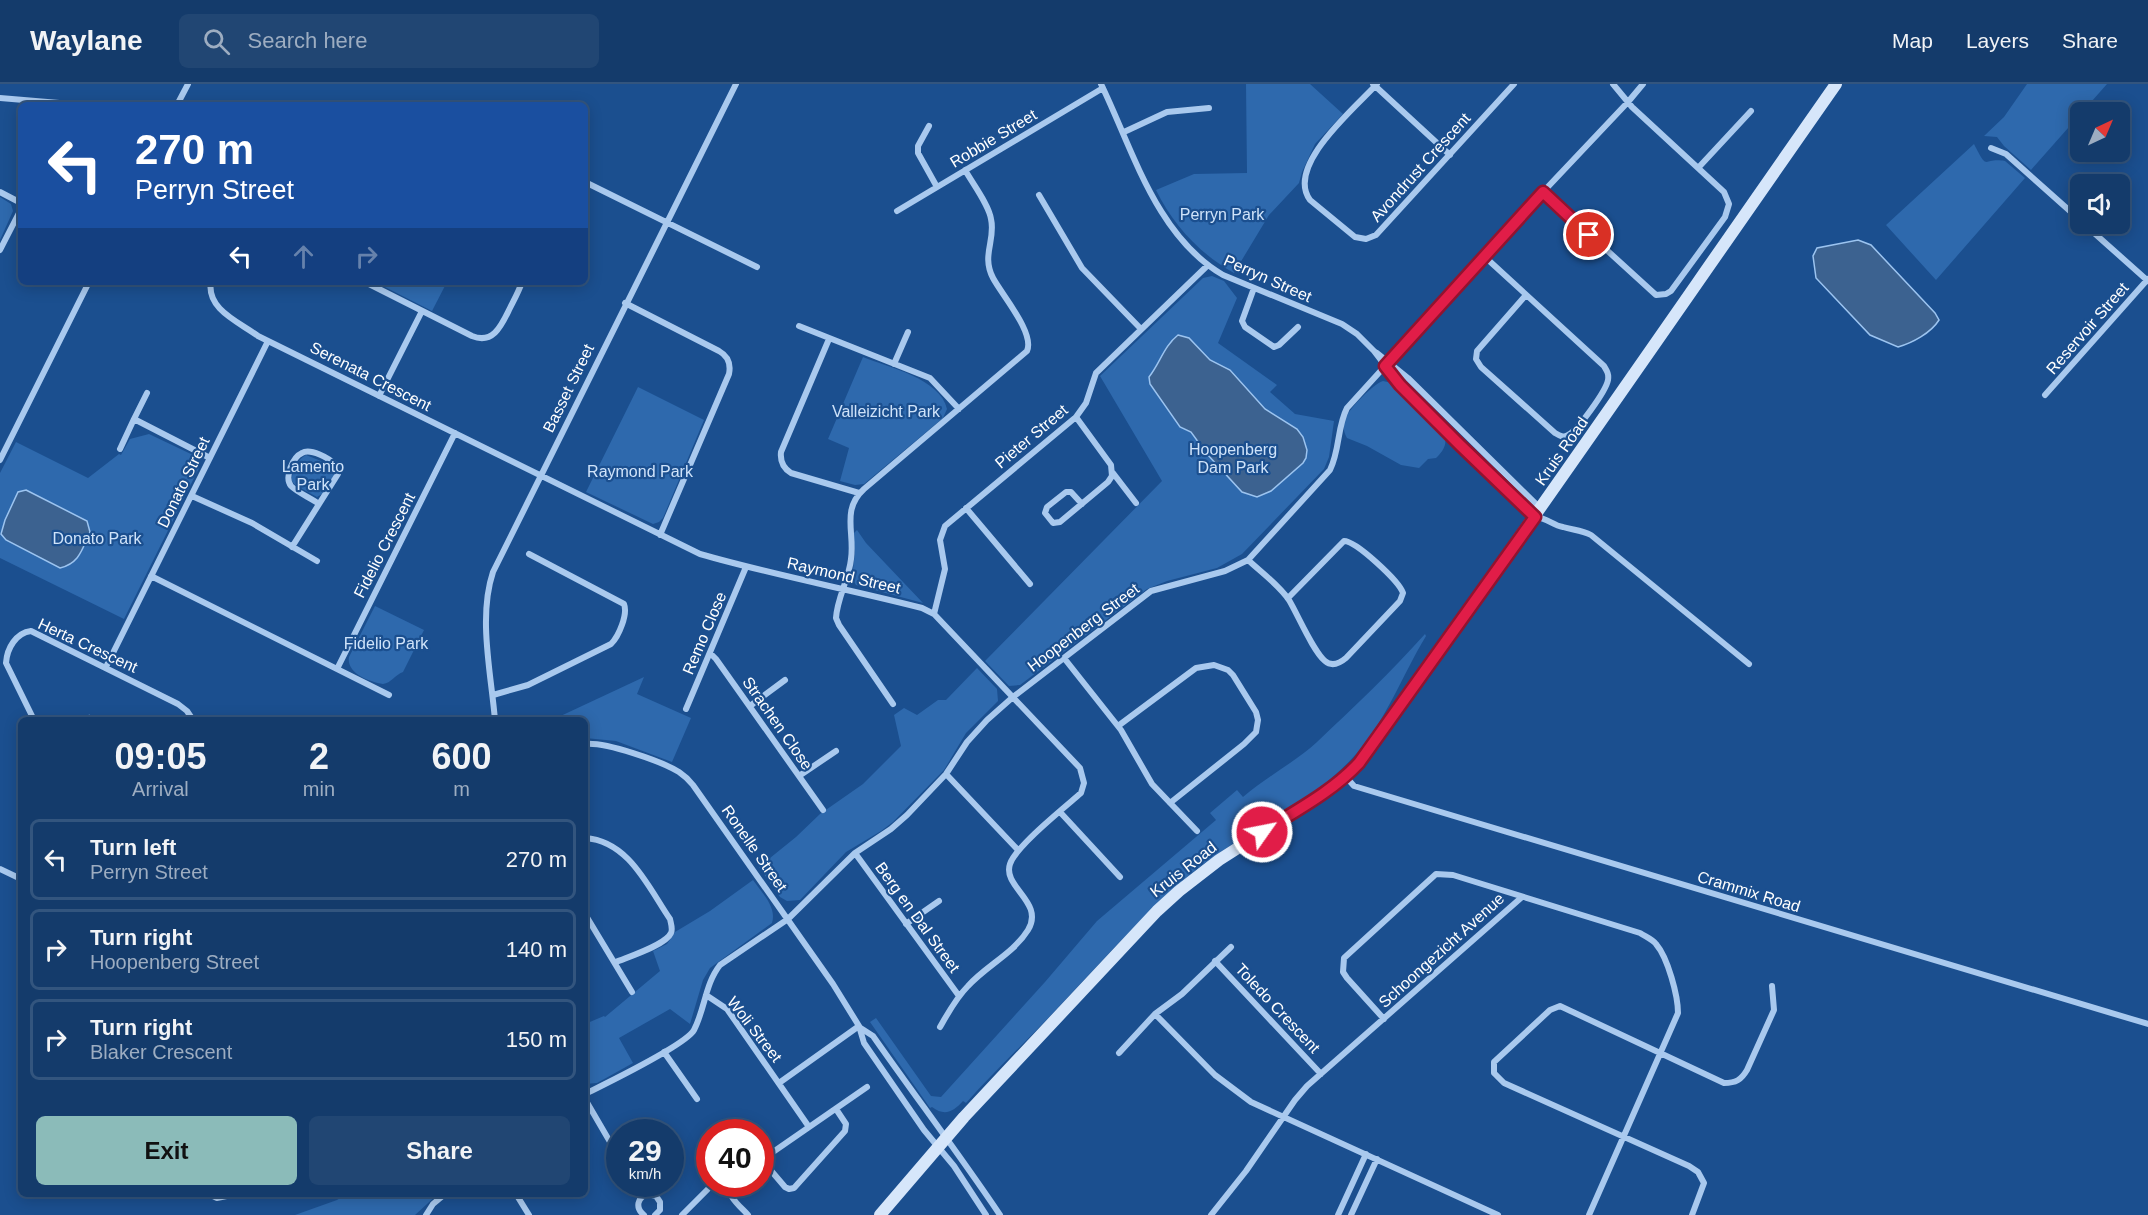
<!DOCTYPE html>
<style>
body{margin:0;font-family:Helvetica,sans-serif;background:#214673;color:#f1f3f6;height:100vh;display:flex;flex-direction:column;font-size:22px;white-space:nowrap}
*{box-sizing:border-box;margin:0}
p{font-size:20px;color:#9dadc1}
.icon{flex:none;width:33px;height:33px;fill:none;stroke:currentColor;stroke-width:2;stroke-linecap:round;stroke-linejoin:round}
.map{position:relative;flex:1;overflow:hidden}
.side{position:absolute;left:18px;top:633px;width:570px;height:480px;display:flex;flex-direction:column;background:#143b6b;border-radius:9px;box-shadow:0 3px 15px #0003,0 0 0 2px #33557e}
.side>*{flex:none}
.guide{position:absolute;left:18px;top:18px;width:570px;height:183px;border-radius:9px;box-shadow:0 3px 15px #0003,0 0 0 2px #33557e;background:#1a4fa0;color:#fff;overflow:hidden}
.needle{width:39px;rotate:44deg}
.controls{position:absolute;left:2070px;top:18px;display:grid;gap:12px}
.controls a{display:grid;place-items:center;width:60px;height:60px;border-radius:9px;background:#143b6b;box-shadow:0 3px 15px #0003,0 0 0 2px #33557e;font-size:30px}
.speed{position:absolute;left:606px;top:1035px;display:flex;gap:12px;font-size:30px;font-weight:700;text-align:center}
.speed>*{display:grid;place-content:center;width:78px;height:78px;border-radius:50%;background:#143b6b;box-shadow:0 3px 15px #0003,0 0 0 2px #33557e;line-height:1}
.speed small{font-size:15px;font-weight:400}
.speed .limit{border:9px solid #d22;background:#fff;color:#111}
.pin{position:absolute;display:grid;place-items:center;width:51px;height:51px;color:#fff;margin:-26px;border:3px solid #fff;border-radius:50%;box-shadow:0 2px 6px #0007}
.me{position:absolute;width:66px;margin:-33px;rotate:57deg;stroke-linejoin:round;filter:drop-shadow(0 0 4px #0008)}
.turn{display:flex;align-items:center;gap:21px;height:126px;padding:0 18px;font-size:27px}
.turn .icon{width:78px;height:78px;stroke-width:2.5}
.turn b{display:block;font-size:42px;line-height:51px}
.lanes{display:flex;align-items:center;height:57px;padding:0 18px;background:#0003;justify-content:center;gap:30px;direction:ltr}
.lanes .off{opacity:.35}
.eta{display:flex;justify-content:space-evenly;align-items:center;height:102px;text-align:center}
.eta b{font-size:36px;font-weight:700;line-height:42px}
.button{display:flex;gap:12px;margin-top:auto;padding:12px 18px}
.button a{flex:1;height:69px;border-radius:9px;background:#8bbbb9;color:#111;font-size:24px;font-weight:700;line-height:69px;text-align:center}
.button a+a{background:#214673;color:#f1f3f6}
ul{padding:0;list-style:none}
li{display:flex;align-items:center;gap:18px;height:81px;margin:0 12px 9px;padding:0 6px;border:3px solid #33557e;border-radius:9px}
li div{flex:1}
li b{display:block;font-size:22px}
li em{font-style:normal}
header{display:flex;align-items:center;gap:36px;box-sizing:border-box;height:84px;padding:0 30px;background:#143b6b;border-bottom:2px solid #33557e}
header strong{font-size:28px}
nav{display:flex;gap:33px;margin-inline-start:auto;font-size:21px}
.search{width:420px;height:54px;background:#214673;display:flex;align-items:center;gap:15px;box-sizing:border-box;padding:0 21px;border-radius:9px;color:#9dadc1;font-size:22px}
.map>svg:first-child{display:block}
.green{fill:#2e69ad}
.water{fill:#3c6290;stroke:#9cc4f0;stroke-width:1.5}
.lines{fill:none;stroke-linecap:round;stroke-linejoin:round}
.street{stroke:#a9c9ee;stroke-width:6}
.secondary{stroke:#d6e6fa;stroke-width:12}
.route-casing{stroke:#92132f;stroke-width:15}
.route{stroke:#e11d48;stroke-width:10}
.labels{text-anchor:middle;stroke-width:4.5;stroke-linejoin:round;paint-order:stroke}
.street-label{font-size:16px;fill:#fff;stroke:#1b4f8f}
.park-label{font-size:16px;fill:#cfe3fa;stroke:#1b4f8f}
</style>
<header>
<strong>Waylane</strong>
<div class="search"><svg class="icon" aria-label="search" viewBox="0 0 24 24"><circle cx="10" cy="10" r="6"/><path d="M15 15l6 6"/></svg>Search here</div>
<nav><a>Map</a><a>Layers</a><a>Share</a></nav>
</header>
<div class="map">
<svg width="2148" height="1131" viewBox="0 0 2148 1131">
<rect width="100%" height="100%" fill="#1b4f8f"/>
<!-- green -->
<path class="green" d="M1246 0H1310L1343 30 1315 60 1302 88 1299 99 1269 131 1234 189C1200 170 1173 141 1156 106L1194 90 1247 89Z
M2027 0H2107L2031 86 2004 62 1997 53 1984 52 2004 33Z
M1974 60C1989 89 1982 73 2005 77L2025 94 1936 196 1886 141Z
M0 113 11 120 13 127 0 156Z
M1212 192 1224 197 1237 214 1218 259 1277 301 1270 308 1295 330 1334 337 1329 373 1324 385 1242 470 1217 484 1167 497 1147 505 1020 601 1009 602 985 577 1162 397 1100 292 1203 194Z
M375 198H447L432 227Z
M863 273C888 283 941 295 947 325L943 334 864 400 855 401 840 397 849 364 828 355Z
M1383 297 1392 299C1403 309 1442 340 1445 353 1447 362 1442 368 1436 374L1428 375 1419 384 1401 381 1367 362 1347 354C1343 347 1343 342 1345 335 1349 325 1373 300 1383 297Z
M638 303 704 336 663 434 659 438 653 440 586 408Z
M149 350 193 371 199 377V384L124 535 0 474V389L16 358 88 394 119 370 121 371 130 355Z
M306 371 331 381 334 386V392L322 410 317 413 295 401 292 397C291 388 298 375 306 371Z
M857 446 866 459 923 519 856 501 852 494 855 468 853 450Z
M375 522 424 546 403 588C395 591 391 599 383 600 369 598 346 589 349 573Z
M1425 550 1426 552C1403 590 1386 636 1357 669 1312 721 1245 746 1192 789 1146 827 1108 871 1067 914 1034 950 998 983 966 1019L963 1017C954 1027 945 1033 932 1023L930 1024 870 938 876 934 931 1012 941 1013 1045 898 1097 837 1216 736 1210 729 1237 706 1243 713C1266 693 1294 679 1317 658 1354 623 1391 588 1425 550Z
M977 584 997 605 998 617 966 649 944 686 893 738 881 747 846 768 800 816 787 817 780 813 759 783 796 753 820 730 863 700 901 662 894 631 904 624 917 631 938 616H946Z
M644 593 637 610 691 634 672 678 616 657 585 654V636H552Z
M753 796C762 809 777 823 772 839L710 884 703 896 690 940 670 925 619 954 633 979 597 999 585 1000V940L604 932 605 933 660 887 653 867 667 860 675 848 710 827Z
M346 1110H438L415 1131H295L337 1116Z"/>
<!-- water -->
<path class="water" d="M1858 156 1871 161 1935 229 1939 236C1931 249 1912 259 1898 263L1870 251 1816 194 1813 172 1817 164Z
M1178 251 1189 254 1210 276 1230 286 1265 325 1297 345 1303 353 1307 366 1306 374 1303 379 1271 407 1257 413 1242 408 1207 370 1191 348 1180 343 1150 300 1149 293C1160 279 1164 262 1178 251Z
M26 406 87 437 90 448C82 465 80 479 60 484L6 456 1 450 5 436 18 408Z"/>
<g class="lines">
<!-- street -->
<path class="street" d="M1101 0C1133 66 1156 152 1223 191L1342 240 1357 250 1374 267 1400 301 1459 361 1535 433C1548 434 1552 441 1563 443 1573 446 1582 446 1591 451L1749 580
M1373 0 1450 71
M1377 0C1355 24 1285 82 1310 116L1355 153 1366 155 1376 151 1514 0
M0 14 83 21
M177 21 188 0
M929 42 918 62V69L937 103
M1124 48 1167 28 1209 24
M1991 64 2006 70 2080 136
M1699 83 1751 27
M585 98 757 183
M0 108 21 119
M1543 108 1656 211 1666 210 1671 207 1725 133 1729 120 1724 108 1632 23 1613 0
M1039 111 1082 184 1141 245
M897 127 1103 4
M2084 140 2148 197
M0 166 21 125
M1485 173 1604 282C1607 287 1609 290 1608 296 1606 307 1578 346 1568 351 1563 354 1560 352 1555 349L1481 283 1476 275 1477 267 1526 211
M211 198C206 225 239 238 258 252L700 470C773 491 848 505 922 524L934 530 1080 684 1084 699 1081 709C1065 723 1016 762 1010 780 1002 803 1045 818 1028 846 1013 870 987 881 968 902 956 914 948 929 940 943
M365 198 472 252C494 261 502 240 510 224 514 216 519 207 522 198
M1254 204 1242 237 1245 243 1274 263 1279 261 1298 243
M625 219 719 267C728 272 731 280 729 290L660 451
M799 242 930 294 959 325
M829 255 781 368C780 377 783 384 791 389L859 409
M1377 269 1408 294 1541 425
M894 280 908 248
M147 309 134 335 210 374
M2045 311 2148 195
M379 312 422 227
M1076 333 1111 381 1112 392 1108 398 1060 438 1053 439 1045 429 1047 423 1066 408H1071L1082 420
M120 365 134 335
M0 376 89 198
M1113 389 1136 419
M192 412 252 439 317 477
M966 424 1030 500
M292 463 338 390C337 386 338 385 335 381 330 374 310 364 302 369 293 373 284 393 291 402 298 409 311 414 319 420
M1248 476C1261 488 1279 501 1289 516 1298 531 1313 567 1325 577 1332 583 1340 579 1346 574L1400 517 1403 509C1399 497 1356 457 1344 457L1288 514
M151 492 389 611
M934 530 945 485 940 456 945 442 1076 333 1086 319 1096 289 1207 182
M710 569 716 575 823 726
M1064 574 1121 646 1152 700 1197 747
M106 583 268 257
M337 585 455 349
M493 611 528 601 611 560C619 552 628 530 624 520L529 470
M893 620 839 541 836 534C837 514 849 495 851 475 855 449 841 426 864 405L1027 267C1035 249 1002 211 993 194 981 171 996 156 991 135 989 121 973 100 965 86
M750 622 785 596
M686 625 746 483
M34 636 6 579C7 564 16 549 31 547L178 620 187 627 193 636
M86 636 89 634
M247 636V635
M495 636C491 589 478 533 493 488L736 0
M1118 642 1196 584 1214 581 1228 586 1233 591 1256 628 1258 636 1256 648 1244 660 1170 719
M585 660C606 658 661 677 679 688 685 692 689 696 693 701L833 900 859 942 864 959 924 1046 954 1082 986 1131
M946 690 1018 766
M799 692 836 667
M1346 693 1354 702 2148 940
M1060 728 1120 793
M585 754C629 757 648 803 670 835 671 840 673 845 671 849 666 861 628 873 616 878
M855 769 959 912
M0 785 21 795
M585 830 632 908
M906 840 939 817
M1215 877 1321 990
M706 911 727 925 809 1043
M1155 930 1215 991 1251 1018 1498 1131
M1384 935 1347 894 1343 888 1344 874 1436 790 1453 791 1640 849C1646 853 1652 855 1656 860 1668 874 1678 912 1678 929L1589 1131
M859 943 873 952C915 1012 959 1070 1000 1131
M664 968 697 1015
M1119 969 1155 930 1182 910 1231 863
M779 999 859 942
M585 1010C605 1000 686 961 694 946 705 925 705 900 720 881L788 835 855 769 891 745 907 731 946 690 967 658 987 636 1013 613 1151 507 1225 487 1248 476 1330 386C1340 366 1337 343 1347 324L1543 108 1628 18 1643 0
M585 1015 620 1075
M762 1076 785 1103 789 1105 794 1104 845 1047 846 1040 836 1025
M760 1077 867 1003
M634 1100 641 1113
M730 1100C726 1112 740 1122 748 1131
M209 1110 217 1114 236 1110
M516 1110 529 1131
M426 1131 433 1120 445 1110
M644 1131C635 1124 637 1113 648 1110L656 1112 660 1118V1126L655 1131
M682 1131 708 1105
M1211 1131 1246 1087 1295 1016 1307 1002 1522 813
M1338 1131 1366 1070
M1351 1131 1377 1075
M1692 1131 1704 1099 1698 1088 1689 1082 1504 999 1494 989V978L1550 926 1560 922 1724 999C1736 999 1741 996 1747 986L1774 926 1772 902"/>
<!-- secondary -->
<path class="secondary" d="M880 1131 964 1033 1157 827 1179 807 1219 776 1327 707 1346 693 1359 679C1521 455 1677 227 1836 0"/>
</g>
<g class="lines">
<defs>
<path id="route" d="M1262 748C1295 727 1332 708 1359 679L1535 433 1460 361 1400 301 1385 282 1543 108 1589 151"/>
</defs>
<!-- route casing -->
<use href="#route" class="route-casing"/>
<!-- route -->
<use href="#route" class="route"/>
</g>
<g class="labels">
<!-- street labels -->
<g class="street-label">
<text transform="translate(993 54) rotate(-31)" y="6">Robbie Street</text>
<text transform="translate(1420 83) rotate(-48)" y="6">Avondrust Crescent</text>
<text transform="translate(1268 194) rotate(24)" y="6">Perryn Street</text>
<text transform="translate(2087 244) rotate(-49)" y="6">Reservoir Street</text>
<text transform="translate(371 292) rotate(27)" y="6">Serenata Crescent</text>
<text transform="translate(568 304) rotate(-64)" y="6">Basset Street</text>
<text transform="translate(1031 352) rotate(-40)" y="6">Pieter Street</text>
<text transform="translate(1561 367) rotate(-55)" y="6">Kruis Road</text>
<text transform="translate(183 398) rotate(-64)" y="6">Donato Street</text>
<text transform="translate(384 461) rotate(-63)" y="6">Fidelio Crescent</text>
<text transform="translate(844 491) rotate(13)" y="6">Raymond Street</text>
<text transform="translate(1083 543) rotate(-37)" y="6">Hoopenberg Street</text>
<text transform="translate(704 549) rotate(-67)" y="6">Remo Close</text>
<text transform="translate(88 561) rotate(25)" y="6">Herta Crescent</text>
<text transform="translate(778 639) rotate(55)" y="6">Strachen Close</text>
<text transform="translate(755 764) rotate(55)" y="6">Ronelle Street</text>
<text transform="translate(1183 785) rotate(-38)" y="6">Kruis Road</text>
<text transform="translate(1749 807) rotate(17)" y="6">Crammix Road</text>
<text transform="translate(918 833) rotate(54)" y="6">Berg en Dal Street</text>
<text transform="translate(1441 866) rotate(-42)" y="6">Schoongezicht Avenue</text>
<text transform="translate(1278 924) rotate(47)" y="6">Toledo Crescent</text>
<text transform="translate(755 945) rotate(52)" y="6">Woli Street</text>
</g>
<!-- park labels -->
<g class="park-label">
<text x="1222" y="136">Perryn Park</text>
<text x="886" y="333">Valleizicht Park</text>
<text x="1233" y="371">Hoopenberg<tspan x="1233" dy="18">Dam Park</tspan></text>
<text x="313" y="388">Lamento<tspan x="313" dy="18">Park</tspan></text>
<text x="640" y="393">Raymond Park</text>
<text x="97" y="460">Donato Park</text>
<text x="386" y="565">Fidelio Park</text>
</g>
</g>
</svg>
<div class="controls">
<a><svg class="needle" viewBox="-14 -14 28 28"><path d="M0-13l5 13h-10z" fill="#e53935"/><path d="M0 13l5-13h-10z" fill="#9dadc1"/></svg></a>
<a><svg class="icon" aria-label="sound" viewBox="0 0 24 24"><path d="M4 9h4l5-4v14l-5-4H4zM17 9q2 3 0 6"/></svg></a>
</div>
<div class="speed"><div>29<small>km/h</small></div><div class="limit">40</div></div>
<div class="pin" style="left:1589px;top:151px;background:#d93025"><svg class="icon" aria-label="arrive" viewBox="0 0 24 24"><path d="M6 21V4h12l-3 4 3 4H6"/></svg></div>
<svg class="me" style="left:1262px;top:748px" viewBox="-20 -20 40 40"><circle r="17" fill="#e11d48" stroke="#fff" stroke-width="3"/><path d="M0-11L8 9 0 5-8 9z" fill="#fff"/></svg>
<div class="guide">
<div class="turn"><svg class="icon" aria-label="left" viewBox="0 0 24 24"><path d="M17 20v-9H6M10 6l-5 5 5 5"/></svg><div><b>270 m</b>Perryn Street</div></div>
<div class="lanes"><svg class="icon" aria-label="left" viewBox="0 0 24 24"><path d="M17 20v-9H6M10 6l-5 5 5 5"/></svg><svg class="icon off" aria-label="ahead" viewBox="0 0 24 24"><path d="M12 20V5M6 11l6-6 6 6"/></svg><svg class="icon off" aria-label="right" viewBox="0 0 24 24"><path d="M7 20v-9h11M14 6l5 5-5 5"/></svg></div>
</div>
<section class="side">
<div class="eta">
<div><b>09:05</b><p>Arrival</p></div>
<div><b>2</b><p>min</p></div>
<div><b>600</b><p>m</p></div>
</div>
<ul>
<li><svg class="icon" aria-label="left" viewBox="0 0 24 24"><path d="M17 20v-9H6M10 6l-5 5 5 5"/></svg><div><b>Turn left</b><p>Perryn Street</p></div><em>270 m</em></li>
<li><svg class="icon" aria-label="right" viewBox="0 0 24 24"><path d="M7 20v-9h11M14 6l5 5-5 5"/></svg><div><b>Turn right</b><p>Hoopenberg Street</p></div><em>140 m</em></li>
<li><svg class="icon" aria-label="right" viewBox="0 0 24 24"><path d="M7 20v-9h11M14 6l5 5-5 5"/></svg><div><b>Turn right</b><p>Blaker Crescent</p></div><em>150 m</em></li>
</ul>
<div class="button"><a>Exit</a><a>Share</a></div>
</section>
</div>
